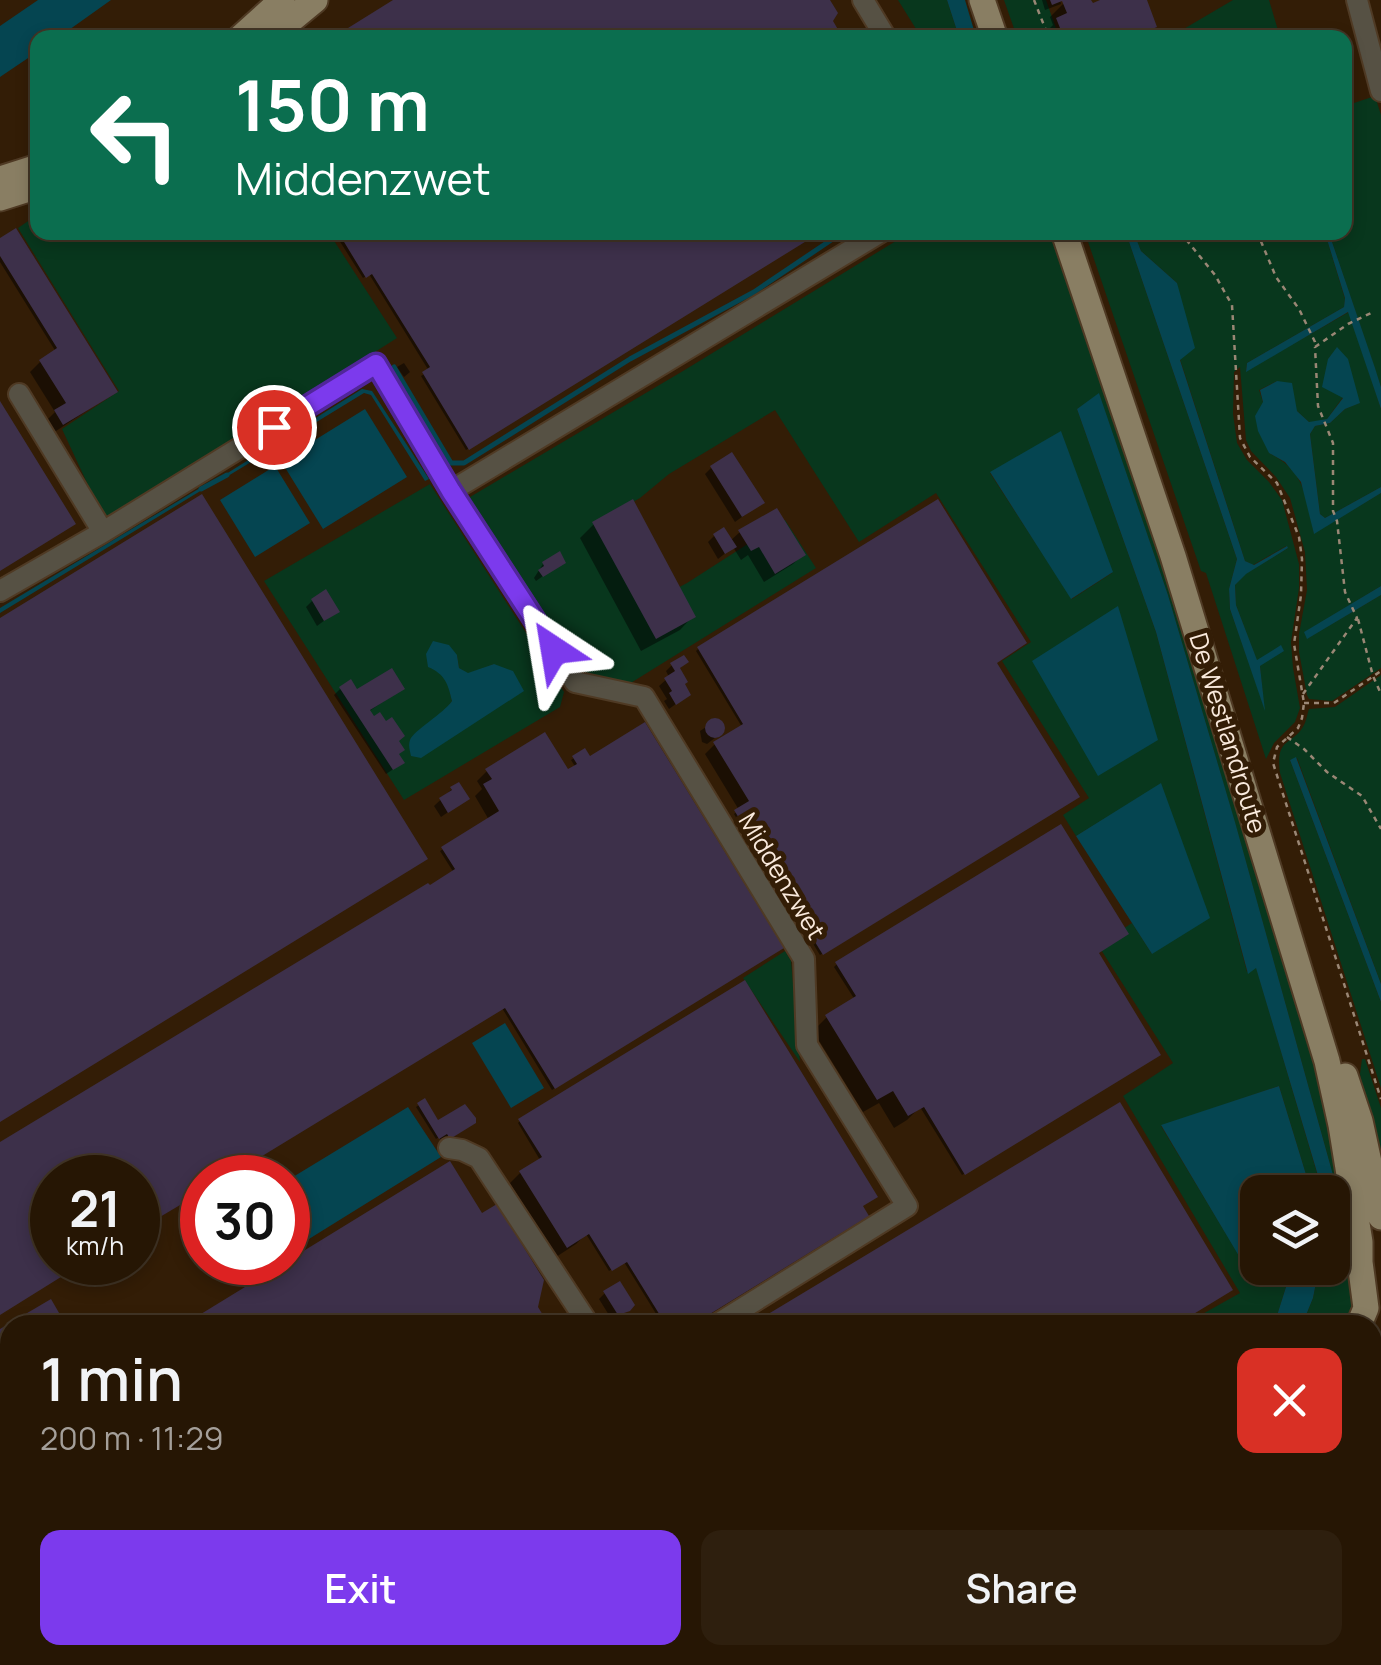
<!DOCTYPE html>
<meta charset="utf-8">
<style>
body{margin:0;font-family:Manrope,sans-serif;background:#2e1f0e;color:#f1f3f6;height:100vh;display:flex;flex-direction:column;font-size:38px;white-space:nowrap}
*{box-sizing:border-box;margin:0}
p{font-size:32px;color:#a49f9a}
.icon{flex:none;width:55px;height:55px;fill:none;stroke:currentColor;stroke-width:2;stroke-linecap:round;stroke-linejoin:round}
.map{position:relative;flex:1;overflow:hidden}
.sheet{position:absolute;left:0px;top:1315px;width:1382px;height:350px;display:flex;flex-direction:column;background:#261604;border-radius:30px 30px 0 0;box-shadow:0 5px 15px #0003,0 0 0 2px #423526}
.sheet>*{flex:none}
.guide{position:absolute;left:30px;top:30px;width:1322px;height:210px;border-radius:20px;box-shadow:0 5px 15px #0003,0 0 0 2px #423526;background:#0b6e4f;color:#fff;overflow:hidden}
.buttons{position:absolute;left:1240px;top:1175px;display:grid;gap:20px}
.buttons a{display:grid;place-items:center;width:110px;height:110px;border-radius:20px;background:#261604;box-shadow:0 5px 15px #0003,0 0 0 2px #423526;font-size:50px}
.speed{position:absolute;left:30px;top:1155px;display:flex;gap:20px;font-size:50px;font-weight:700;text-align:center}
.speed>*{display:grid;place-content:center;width:130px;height:130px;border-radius:50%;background:#261604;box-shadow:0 5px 15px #0003,0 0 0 2px #423526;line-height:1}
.speed small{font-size:25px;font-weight:400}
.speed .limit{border:15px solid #d22;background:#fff;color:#111}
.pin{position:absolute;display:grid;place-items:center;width:85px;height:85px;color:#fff;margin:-42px;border:5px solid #fff;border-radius:50%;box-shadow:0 2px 10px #0007}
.me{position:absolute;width:110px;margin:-55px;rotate:327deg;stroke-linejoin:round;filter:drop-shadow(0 0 8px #0008)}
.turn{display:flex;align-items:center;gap:35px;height:210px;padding:0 40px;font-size:45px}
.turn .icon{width:130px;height:130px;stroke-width:2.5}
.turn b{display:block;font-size:70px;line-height:85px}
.round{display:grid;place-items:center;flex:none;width:105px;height:105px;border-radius:20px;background:#2e1f0e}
.summary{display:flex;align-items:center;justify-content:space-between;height:170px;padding:0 40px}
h1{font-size:60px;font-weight:600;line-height:75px}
.cta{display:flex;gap:20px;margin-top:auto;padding:20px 40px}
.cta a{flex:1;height:115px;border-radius:20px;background:#7c3aed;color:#fff;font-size:40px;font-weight:600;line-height:115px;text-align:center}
.cta a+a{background:#2e1f0e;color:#f1f3f6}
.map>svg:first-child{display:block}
.green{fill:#08371d;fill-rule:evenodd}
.water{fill:#054551}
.shadow{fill:#0007}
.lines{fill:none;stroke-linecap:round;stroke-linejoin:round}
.stream{stroke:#054551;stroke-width:5}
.building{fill:#3d304a}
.minor-casing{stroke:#4f3a24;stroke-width:24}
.major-casing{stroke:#4f3a24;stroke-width:29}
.path{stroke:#9a8775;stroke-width:2.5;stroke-dasharray:5 5;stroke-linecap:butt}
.minor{stroke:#565144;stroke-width:20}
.major{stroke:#897e63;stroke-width:25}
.route-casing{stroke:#51269a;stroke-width:25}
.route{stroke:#7c3aed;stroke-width:18}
.labels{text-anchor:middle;stroke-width:10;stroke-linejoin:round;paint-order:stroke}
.street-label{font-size:25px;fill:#faeadd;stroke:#331d06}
</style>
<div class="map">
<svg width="1381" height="1665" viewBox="0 0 1381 1665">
<rect width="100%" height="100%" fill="#331d06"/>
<!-- green -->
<path class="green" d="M898 0H947L959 37H921Z
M1004 0H1046L1059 37H1017Z
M1233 0H1269L1280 37H1170Z
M1375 96 1381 115V387L1329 233 1345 232V106Z
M37 215 38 232 329 233 397 338 117 515H102L62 429 119 391 18 228Z
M909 233H1059L1319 1039 1357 1290 1353 1311 1344 1325H1302L1313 1298 1319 1268H1332V1192L1335 1182 1235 823 1168 595 1099 394 1077 409 1156 632 1247 972 1256 967 1319 1180 1315 1192H1303L1308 1181 1279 1086 1161 1126 1252 1277 1271 1268H1292L1274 1325H1193L1190 1321 1240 1293 1123 1096 1173 1063 1098 945 1132 923 1152 954 1161 784 1076 836 1063 815 1089 798 1002 661 1031 642 936 493 859 542 775 410 669 474 640 498 596 523 642 607 687 583 785 520 816 568 621 689 578 679 468 508 470 497 683 371ZM1061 432 1112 573 1072 599 990 473Z
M1085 233H1126L1237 559 1229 589 1230 609 1264 706 1260 666 1280 646 1257 661 1236 605 1235 585 1245 574 1288 548 1286 546 1253 565 1245 561 1180 359 1177 283 1141 251 1134 233H1325L1345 299 1344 307 1247 363 1246 371 1349 312 1381 409V487L1325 518 1320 514 1310 434 1315 426 1330 423 1345 409 1359 403 1337 348 1328 359 1343 397 1327 419 1310 423 1297 411 1277 381 1259 390 1263 402 1269 453C1306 472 1305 496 1314 533L1381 493V586L1305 632 1308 638 1381 595V668L1332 701 1309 699 1307 695 1299 652V634L1307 590 1305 552 1290 498 1276 477 1251 451 1246 440 1240 367 1234 372 1233 414 1237 443 1247 460 1269 482 1282 500 1299 564V588L1291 642 1293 668 1300 708 1295 722 1274 743 1266 759 1206 573 1201 571Z
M430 484 564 692 560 707 404 800 264 581ZM457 655 459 668 468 674 494 664 411 756 452 701 447 680 438 671Z
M1381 675V984L1297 758 1290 760 1381 1002V1088L1280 773C1275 736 1293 746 1304 725 1306 722 1308 711 1309 709L1335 707Z
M785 951 791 961 800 1062 743 978Z
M1362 1059H1365L1381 1108V1168L1360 1074Z
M1373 1401 1381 1404V1509L1373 1514Z
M897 1655H1144L1128 1665H880Z
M1230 1655H1308L1290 1665H1214Z"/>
<!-- water -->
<path class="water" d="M38 0H111L59 37 38 38 37 52 0 77V26Z
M947 0H965L976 37H959Z
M1126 233H1134L1141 251 1177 283 1195 348 1180 360 1245 561 1254 565 1287 546 1288 548 1246 574 1235 585 1236 605 1257 660 1281 645 1284 651 1260 666 1265 711 1230 609 1229 589 1237 559Z
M1325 233H1329L1375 368 1381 387V409L1348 312 1246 372 1247 363 1344 307 1345 298Z
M1337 347 1348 359 1360 403 1345 409 1330 423 1315 426 1310 434 1320 514 1325 518 1381 487V493L1314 534 1301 482 1285 462 1269 453 1258 431 1255 416 1263 402 1260 390 1277 381 1292 383 1297 411 1309 422 1327 419 1343 398 1322 387 1328 359Z
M362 389 372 391 429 479 425 481 371 395 364 393 228 476 226 474Z
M1099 393 1168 595 1235 822 1335 1182 1332 1192H1315L1319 1179 1256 968 1248 974 1156 632 1077 409Z
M365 409 407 477 323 529 281 461Z
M1061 431 1113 572 1071 599 990 472Z
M275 466 310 523 255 557 220 500Z
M200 488 202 490 0 613V608Z
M1381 586V595L1307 639 1304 632Z
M1118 606 1158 740 1098 776 1032 661Z
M433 641 449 645 457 655 459 668 468 673 494 664 513 671 524 691 421 758 411 756C410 751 408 746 410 740 414 730 443 714 452 701 448 684 445 674 428 667L426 654Z
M1296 757 1381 984V1002L1290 760Z
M1161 783 1210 918 1152 954 1076 836Z
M505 1023 544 1088 511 1108 472 1043Z
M1279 1086 1308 1181 1303 1192H1258V1268H1271L1252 1278 1161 1125Z
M408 1107 441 1157 288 1252V1180Z
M1292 1268H1319L1313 1298 1302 1325H1274Z
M1381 1625V1654L1363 1665H1290L1308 1655H1372L1373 1629Z"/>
<!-- shadow -->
<path class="shadow" d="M1042 0H1060L1061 4 1045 10Z
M1071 0H1089L1091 6 1103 0H1144L1154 26 1143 38H1045L1044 34 1053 25 1050 17 1064 3Z
M334 232H819L466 450 421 376 429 371 369 274 363 278Z
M0 241 115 392 53 433 45 422 55 412 30 372 40 362 56 352 0 262Z
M404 363 410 372 404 377 397 367Z
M711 468 761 503 735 522 705 474Z
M594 524 693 616 680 630 641 651 580 538Z
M740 532 803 554 793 564 764 582 748 555 741 560 733 547 718 559 708 542 714 536 730 541Z
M563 562 536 581 534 578 543 564Z
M312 601 337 611 317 626 306 607Z
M698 649 994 663 1075 799 820 955 734 814 739 810 705 754 715 744 742 727 696 651Z
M686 662 680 668 682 685 688 695 669 709 664 701 667 699 659 686 669 677 666 671 672 665Z
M340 689 356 692 402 689 368 712 396 741 395 768 386 774 334 695Z
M715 721 720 722 722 728 720 734 707 744 702 742 700 731Z
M574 758 779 950 552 1090 502 1008 202 1178V1189L138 1228V1178H52V1262L0 1313V1145L454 873 440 851 489 820 475 796 482 789 477 781 487 771 567 773 576 768 571 760Z
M452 789 467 799 441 817 434 806Z
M1096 953 1156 1057 962 1175 920 1107 907 1120 894 1128 879 1103 863 1112 813 1031 827 1017 855 1000 834 967 837 964Z
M419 1105 438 1124 474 1122 443 1144 439 1137 436 1139 416 1107Z
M520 1121 690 1325H663L624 1262 609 1271 586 1234 576 1244 556 1257 510 1183 520 1173 540 1160 518 1123Z
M605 1293 632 1305 620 1316 612 1320 599 1299Z"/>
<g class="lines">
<!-- stream -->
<path class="stream" d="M394 367 451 463H464L630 359 754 292 843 232
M201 489 227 475"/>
</g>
<!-- building -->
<path class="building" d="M393 0H830L838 13 833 21 843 38H332Z
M1050 0H1091L1093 3 1100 0H1147L1157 27 1130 38H1064L1056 18 1067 13 1062 1 1052 5Z
M16 228 118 392 63 425 54 410 66 403 39 360 57 348 0 256V238Z
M338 232H821L469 450 422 372 430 367 372 274 366 278Z
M0 401 76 524 0 571Z
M732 452 765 503 742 517 710 466Z
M202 494 428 859 0 1122V618Z
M633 499 696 617 656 639 592 522Z
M938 499 1027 643 997 663 1080 797 823 955 734 810 749 801 713 742 743 724 697 647Z
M777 508 806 555 775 574 759 547 751 551 738 530Z
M724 527 737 547 725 554 713 534Z
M560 551 566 563 543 577 538 570 544 566 542 562Z
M326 589 340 612 324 621 311 599Z
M684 655 689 662 680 668 688 682 685 684 691 695 676 705 669 693 672 691 664 678 675 671 670 663Z
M392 668 405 689 370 710 374 716 380 712 386 721 392 717 405 736 399 741 405 750 399 754 405 763 393 770 339 687 351 679 357 689Z
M705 728a10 10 0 1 1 20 0a10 10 0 1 1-20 0Z
M645 722 784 948 555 1089 505 1008 226 1178H202V1192L138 1230V1178H52V1262H85L0 1315V1142L428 883 430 885 455 869 441 847 499 811 483 784 492 779 485 769 545 732 568 769 577 764 572 756 585 748 590 756Z
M459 782 470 799 448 813 439 798 452 790 450 787Z
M1061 824 1129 934 1099 953 1161 1055 965 1175 924 1107 908 1116 893 1091 877 1100 825 1015 856 996 835 962Z
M745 980 878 1197 863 1206 869 1216 692 1325H666L627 1262 612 1271 589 1234 567 1248 519 1171 542 1157 518 1119Z
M425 1098 438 1120 465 1104 476 1118V1123L450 1139 447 1134 439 1139 417 1103Z
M1120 1102 1233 1290 1187 1318 1192 1325H750Z
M450 1161 482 1213 497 1204 544 1280 538 1307 549 1325H183Z
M620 1281 635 1305 630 1311 618 1315 603 1291Z
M51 1299 66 1325H10V1409L0 1415V1329Z
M10 1428V1655H170L153 1665H0V1433Z
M187 1655H688L694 1665H170Z"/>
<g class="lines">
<defs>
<path id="minor" d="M863 0 886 38
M1357 0 1381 91
M19 394 103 532
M451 491 881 232
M0 591 103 532 376 364 451 491 575 682 644 697 804 959 807 1045 907 1206 716 1325
M449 1148 462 1150 479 1158 589 1325
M1372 1588 1381 1585
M781 1655 787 1665
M866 1665 882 1655
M1204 1665 1221 1655"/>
<path id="major" d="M982 0 995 38
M240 38 282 0
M269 38 315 0
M0 179 38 167
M0 198 38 186
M1064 232 1173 556 1327 1061 1341 1125 1360 1242V1262L1366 1308 1361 1320
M1345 1076 1360 1121 1381 1217
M1372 1377 1381 1381"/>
</defs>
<!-- minor casing -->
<use href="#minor" class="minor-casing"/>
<!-- major casing -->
<use href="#major" class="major-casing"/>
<!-- path -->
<path class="path" d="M1034 0 1049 38
M1180 232 1215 275 1232 305 1240 438 1250 457 1277 483 1299 537 1302 559 1301 595 1294 644 1304 703 1302 718 1298 728 1277 747 1273 763 1381 1099
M1257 232 1276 277 1299 309 1315 342V347L1348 324 1371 313
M1358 619 1373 676 1381 694
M1303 694 1357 618 1345 592 1337 521 1333 511V443L1318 406 1315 347
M1304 703H1334L1381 671
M1287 737 1304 749 1327 772 1362 796 1381 829
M1372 1430 1381 1425
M960 1665 977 1655
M974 1665 991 1655"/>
<!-- minor -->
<use href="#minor" class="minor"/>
<!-- major -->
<use href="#major" class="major"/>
</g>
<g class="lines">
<defs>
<path id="route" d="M274 427 376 364 451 491 554 650"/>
</defs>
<!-- route casing -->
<use href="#route" class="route-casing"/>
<!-- route -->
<use href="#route" class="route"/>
</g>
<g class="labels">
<!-- street labels -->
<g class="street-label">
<text transform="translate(1228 733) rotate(73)" y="9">De Westlandroute</text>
<text transform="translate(782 876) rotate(59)" y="9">Middenzwet</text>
</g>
</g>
</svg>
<div class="buttons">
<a><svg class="icon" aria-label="layers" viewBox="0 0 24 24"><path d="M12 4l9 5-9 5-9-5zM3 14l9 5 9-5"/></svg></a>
</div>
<div class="speed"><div>21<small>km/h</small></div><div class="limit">30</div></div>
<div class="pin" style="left:274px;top:427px;background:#d93025"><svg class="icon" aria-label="arrive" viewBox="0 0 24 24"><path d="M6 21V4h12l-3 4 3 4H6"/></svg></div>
<svg class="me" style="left:554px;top:650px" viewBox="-20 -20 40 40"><path d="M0-17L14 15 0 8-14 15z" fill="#7c3aed" stroke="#fff" stroke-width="4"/></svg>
<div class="guide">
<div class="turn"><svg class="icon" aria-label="left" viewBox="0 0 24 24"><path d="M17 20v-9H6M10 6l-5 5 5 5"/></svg><div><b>150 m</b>Middenzwet</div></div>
</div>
<section class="sheet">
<div class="summary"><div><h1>1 min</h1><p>200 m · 11:29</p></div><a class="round" style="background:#d93025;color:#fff"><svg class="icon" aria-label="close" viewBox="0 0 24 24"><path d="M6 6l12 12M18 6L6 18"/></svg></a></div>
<div class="cta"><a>Exit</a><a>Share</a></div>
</section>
</div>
